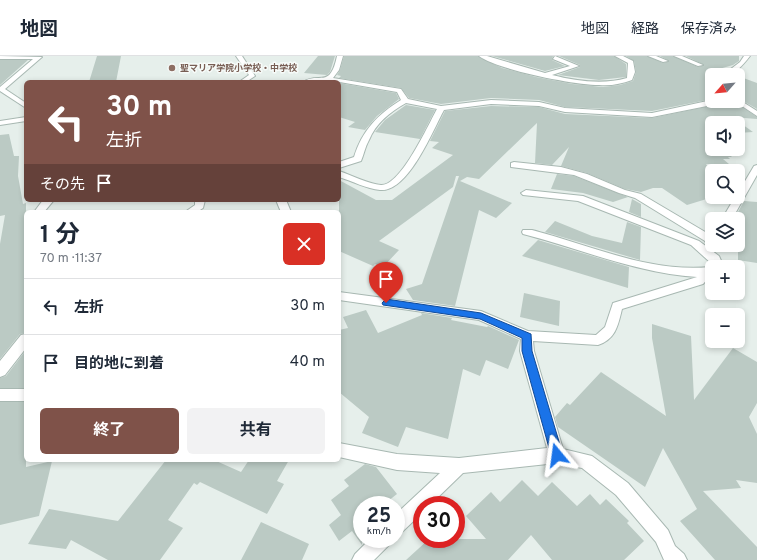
<!DOCTYPE html>
<html lang="ja">
<meta charset="utf-8">
<style>
body{margin:0;font-family:Overpass,"Noto Sans JP",sans-serif;background:#f2f2f3;color:#1f2937;height:100vh;display:flex;flex-direction:column;font-size:15px;white-space:nowrap}
*{box-sizing:border-box;margin:0}
p{font-size:13px;color:#747a83}
.icon{flex:none;width:22px;height:22px;fill:none;stroke:currentColor;stroke-width:2;stroke-linecap:round;stroke-linejoin:round}
.map{position:relative;flex:1;overflow:hidden}
.details{position:absolute;left:24px;top:154px;width:317px;height:252px;display:flex;flex-direction:column;background:#fff;border-radius:6px;box-shadow:0 2px 6px #0003}
.details>*{flex:none}
.guide{position:absolute;left:24px;top:24px;width:317px;height:122px;border-radius:6px;box-shadow:0 2px 6px #0003;background:#7f5249;color:#fff;overflow:hidden}
.needle{width:26px;rotate:243deg}
.controls{position:absolute;left:705px;top:12px;display:grid;gap:8px}
.controls a{display:grid;place-items:center;width:40px;height:40px;border-radius:6px;background:#fff;box-shadow:0 2px 6px #0003;font-size:20px}
.speed{position:absolute;left:353px;top:440px;display:flex;gap:8px;font-size:20px;font-weight:700;text-align:center}
.speed>*{display:grid;place-content:center;width:52px;height:52px;border-radius:50%;background:#fff;box-shadow:0 2px 6px #0003;line-height:1}
.speed small{font-size:10px;font-weight:400}
.speed .limit{border:6px solid #d22;background:#fff;color:#111}
.pin{position:absolute;display:grid;place-items:center;width:34px;height:34px;color:#fff;margin:-41px -17px;border-radius:50% 50% 50% 0;rotate:-45deg;box-shadow:0 0 4px #0007}
.pin .icon{rotate:45deg}
.me{position:absolute;width:44px;margin:-22px;rotate:344deg;stroke-linejoin:round;filter:drop-shadow(0 0 3px #0008)}
.turn{display:flex;align-items:center;gap:14px;height:84px;padding:0 16px;font-size:18px}
.turn .icon{width:52px;height:52px;stroke-width:2.5}
.turn b{display:block;font-size:28px;line-height:34px}
.then{display:flex;align-items:center;height:38px;padding:0 16px;background:#0003;gap:8px;font-size:15px}
.round{display:grid;place-items:center;flex:none;width:42px;height:42px;border-radius:6px;background:#f2f2f3}
.summary{display:flex;align-items:center;justify-content:space-between;height:68px;padding:0 16px}
h1{font-size:24px;font-weight:700;line-height:30px}
.cta{display:flex;gap:8px;margin-top:auto;padding:8px 16px}
.cta a{flex:1;height:46px;border-radius:6px;background:#7f5249;color:#fff;font-size:16px;font-weight:700;line-height:46px;text-align:center}
.cta a+a{background:#f2f2f3;color:#1f2937}
ul{padding:0;list-style:none}
li{display:flex;align-items:center;gap:12px;height:56px;padding:0 16px;border-top:1px solid #e0e1e3}
li div{flex:1}
li b{display:block;font-size:15px}
li em{font-style:normal}
header{display:flex;align-items:center;gap:24px;box-sizing:border-box;height:56px;padding:0 20px;background:#fff;border-bottom:1px solid #e0e1e3}
header strong{font-size:19px}
nav{display:flex;gap:22px;margin-inline-start:auto;font-size:14px}
.map>svg:first-child{display:block}
.building{fill:#bbcac4}
.lines{fill:none;stroke-linecap:round;stroke-linejoin:round}
.minor-casing{stroke:#a8b8b2;stroke-width:2}
.minor{fill:#fff;fill-rule:evenodd}
.route{fill:#1a73e8;stroke:#114b97}
.education-dot{fill:#8d6e63;stroke:#f7fbf9;stroke-width:1.5}
.labels{text-anchor:middle;stroke-width:3;stroke-linejoin:round;paint-order:stroke}
.far-education-label{font-size:9px;font-weight:bold;fill:#785e54;stroke:#f7fbf9;text-anchor:start}
</style>
<header>
<strong>地図</strong>
<nav><a>地図</a><a>経路</a><a>保存済み</a></nav>
</header>
<div class="map">
<svg width="757" height="504" viewBox="0 0 757 504">
<rect width="100%" height="100%" fill="#e6efeb"/>
<!-- building -->
<path class="building" d="M97 0H121L116 26H89Z
M318 0H335L330 16 327 19 304 17Z
M344 0H478L502 12 536 21 572 28 603 31 620 29 633 25 636 16 634 5 626 0H647L663 7 669 5 660 0H673L698 11 704 9 686 0H739V5L733 9 719 13 726 15 722 19H712V43L652 55 565 51 539 44 491 42 441 48 409 42 401 32 339 22 341 20 337 19 340 14Z
M492 0H553L552 4 565 10 545 15Z
M559 0H614L626 8V21L599 24 558 19 580 11V9Z
M0 4H28L0 29Z
M738 20 757 27V53L738 42Z
M339 27 396 37 399 43 377 60 365 74 348 71 355 66 339 61Z
M734 45 757 61V63L732 61 753 76 738 77V67H712V93H723L732 101H728L730 103H723L729 108H706L712 115 713 141 687 149 662 132H653L641 136 625 133 587 117 561 110 569 91 552 109 535 107 537 67 479 123 467 121 460 125 512 147 496 162 479 154 455 250 413 244 406 233 422 228 459 120H456L453 131 379 185 399 194 383 211 375 208 373 210 339 195V124L376 144H392L453 99 432 92 439 86 430 85 445 55 491 50 539 51 565 58 652 62Z
M406 49 435 54 420 83 375 76 385 64Z
M9 78 14 100H19L18 120 23 148 26 147V277L20 278 0 303V188L5 159 0 160V79Z
M557 118 574 120 628 141 613 146 583 137 551 133Z
M632 143 641 148V161L629 156Z
M744 145 757 146V207L738 204V156Z
M555 165 592 180 622 187 627 166 641 171 640 204 545 176Z
M538 184 629 211 628 232 522 200Z
M524 237 560 245 559 270 520 261Z
M366 254 378 277 422 259 421 257 452 262 451 264 487 271 488 270 519 284 508 313 486 304 480 320 463 313 448 383 406 371 398 391 362 377 369 361 339 336V274L348 272 343 261Z
M652 268 691 280 694 344 733 292 757 306V347L749 361 757 378V427L736 424 741 432 703 435 757 491V504H715L680 465 697 453 663 392 645 431 558 371 555 361 567 347 570 349 601 316 666 360 652 282Z
M26 294V332H0V322L6 320Z
M0 346H26V411L52 405 39 460 0 469Z
M166 404H214L241 416 249 404H289L277 425 284 428 267 458 200 426 197 429 194 427 168 464 183 472 160 504H108L71 484 66 493 28 488 49 453 118 465Z
M365 408 376 411 397 438 383 449H362V489L352 475 339 485 329 469 341 459 331 444 349 430 344 424Z
M522 424 538 440 552 426 577 450 590 438 600 449 606 443 629 465 627 467 644 485 624 504H552L531 479 508 504H406L429 483H486L466 460 491 436 500 446Z
M261 466 309 488 302 504H241Z"/>
<g class="lines">
<defs>
<path id="minor" d="M0 0 42 1 5 33 26 47V52L0 35V31L33 3H0Z
M236 0H242L255 20 246 26H239L249 19Z
M337 0H343L339 14 333 22 401 33 408 43 441 50 491 44 539 46 565 52 652 57 712 44 732 45 652 61 565 56 539 50 491 48 444 54C433 74 408 137 380 134 367 133 352 125 339 121V115C351 119 369 128 381 129 401 130 428 69 437 53L406 47C390 56 376 67 369 84 365 91 364 98 361 105L339 112V106L354 101C362 75 378 58 401 44L397 36 328 24 303 26C319 15 330 34 337 0Z
M479 0H487L545 17 570 10 553 3 555 0 579 10 552 19C576 25 603 29 627 22L628 7 615 0H623L633 5 635 16 632 24C621 28 611 30 599 29 574 29 498 14 479 0Z
M648 0H656L668 5 663 6Z
M674 0H682L703 9 698 10Z
M744 0H750C743 9 735 19 723 19L740 6Z
M738 43 757 55V60L736 46 735 45H738Z
M26 61V65L0 69V65Z
M514 106 561 111 587 118 625 134 641 138 712 180V189H717L712 191 708 190 705 185 635 142 619 137 574 119 511 111V107Z
M757 109V119L732 163H722L735 141H738V137L754 110Z
M526 134 583 140 699 185 719 200 723 209 722 211H712V218L703 228 622 253C618 269 616 283 598 289L533 285 534 295 563 393 592 400 628 427 668 474 675 490 684 498 687 504H664L656 486 616 439 582 412 557 407 463 417 430 449H422V457L402 476 396 479V458L440 417 397 414 339 401V387L397 398 459 402 547 392 520 295 521 283 479 264 339 244V236L481 255 528 275 596 279 605 271 613 247 697 221C636 217 581 193 523 178L522 176 523 174H532C590 189 649 217 710 211L712 208 691 189 578 145 523 139 521 137Z
M43 144H54L44 156H34Z
M195 144H205L203 152 197 156H185L195 149Z
M276 144H286L291 156H281Z
M26 278V292L5 319 0 321V305L21 279Z
M0 333H26V345H0Z
M370 483H392L389 489 374 504H352L355 498Z"/>
</defs>
<!-- minor casing -->
<use href="#minor" class="minor-casing"/>
<!-- minor -->
<use href="#minor" class="minor"/>
</g>
<!-- route -->
<path class="route" d="M386 243 481 257 531 278 532 295 563 399 561 403 557 405 553 403 551 399 522 295V282L480 263 383 249 382 247Z"/>
<!-- markers -->
<circle class="education-dot" cx="172" cy="12" r="4"/>
<g class="labels">
<!-- far-education labels -->
<g class="far-education-label">
<text x="180" y="15">聖マリア学院小学校・中学校</text>
</g>
</g>
</svg>
<div class="controls">
<a><svg class="needle" viewBox="-14 -14 28 28"><path d="M0-13l5 13h-10z" fill="#e53935"/><path d="M0 13l5-13h-10z" fill="#747a83"/></svg></a>
<a><svg class="icon" aria-label="sound" viewBox="0 0 24 24"><path d="M4 9h4l5-4v14l-5-4H4zM17 9q2 3 0 6"/></svg></a>
<a><svg class="icon" aria-label="search" viewBox="0 0 24 24"><circle cx="10" cy="10" r="6"/><path d="M15 15l6 6"/></svg></a>
<a><svg class="icon" aria-label="layers" viewBox="0 0 24 24"><path d="M12 4l9 5-9 5-9-5zM3 14l9 5 9-5"/></svg></a>
<a>+</a>
<a>−</a>
</div>
<div class="speed"><div>25<small>km/h</small></div><div class="limit">30</div></div>
<div class="pin" style="left:386px;top:247px;background:#d93025"><svg class="icon" aria-label="arrive" viewBox="0 0 24 24"><path d="M6 21V4h12l-3 4 3 4H6"/></svg></div>
<svg class="me" style="left:557px;top:399px" viewBox="-20 -20 40 40"><path d="M0-17L14 15 0 8-14 15z" fill="#1a73e8" stroke="#fff" stroke-width="4"/></svg>
<div class="guide">
<div class="turn"><svg class="icon" aria-label="left" viewBox="0 0 24 24"><path d="M17 20v-9H6M10 6l-5 5 5 5"/></svg><div><b>30 m</b>左折</div></div>
<div class="then">その先<svg class="icon" aria-label="arrive" viewBox="0 0 24 24"><path d="M6 21V4h12l-3 4 3 4H6"/></svg></div>
</div>
<section class="details">
<div class="summary"><div><h1>1 分</h1><p>70 m · 11:37</p></div><a class="round" style="background:#d93025;color:#fff"><svg class="icon" aria-label="close" viewBox="0 0 24 24"><path d="M6 6l12 12M18 6L6 18"/></svg></a></div>
<ul>
<li><svg class="icon" aria-label="left" viewBox="0 0 24 24"><path d="M17 20v-9H6M10 6l-5 5 5 5"/></svg><div><b>左折</b></div><em>30 m</em></li>
<li><svg class="icon" aria-label="arrive" viewBox="0 0 24 24"><path d="M6 21V4h12l-3 4 3 4H6"/></svg><div><b>目的地に到着</b></div><em>40 m</em></li>
</ul>
<div class="cta"><a>終了</a><a>共有</a></div>
</section>
</div>
